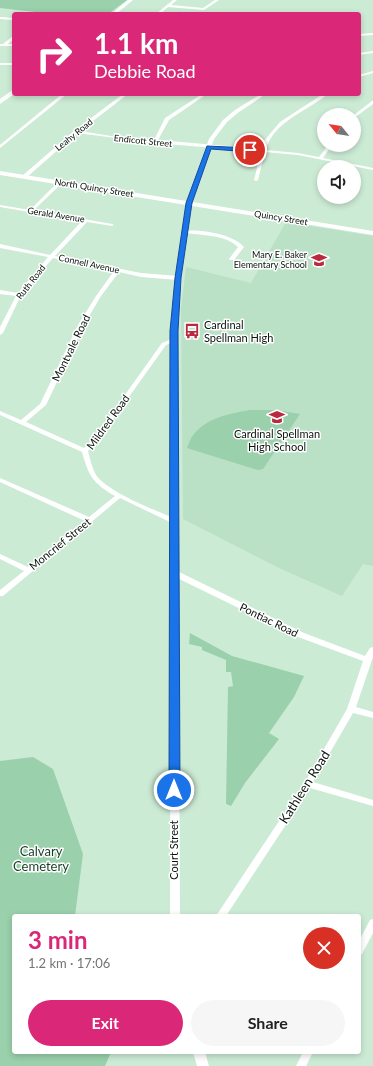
<!DOCTYPE html>
<meta charset="utf-8">
<style>
body{margin:0;font-family:Lato,sans-serif;background:#f6f6f6;color:#202124;height:100vh;display:flex;flex-direction:column;font-size:15px;white-space:nowrap}
*{box-sizing:border-box;margin:0}
p{font-size:13px;color:#757577}
.icon{flex:none;width:22px;height:22px;fill:none;stroke:currentColor;stroke-width:2;stroke-linecap:round;stroke-linejoin:round}
.map{position:relative;flex:1;overflow:hidden}
.sheet{position:absolute;left:12px;top:914px;width:349px;height:140px;display:flex;flex-direction:column;background:#fff;border-radius:4px;box-shadow:0 2px 6px #0003}
.sheet>*{flex:none}
.top-card{position:absolute;left:12px;top:12px;width:349px;height:84px;border-radius:4px;box-shadow:0 2px 6px #0003;background:#db2777;color:#fff;overflow:hidden}
.needle{width:26px;rotate:300deg}
.fabs{position:absolute;left:317px;top:108px;display:grid;gap:8px}
.fabs a{display:grid;place-items:center;width:44px;height:44px;border-radius:50%;background:#fff;box-shadow:0 2px 6px #0003;font-size:20px}
.pin{position:absolute;display:grid;place-items:center;width:34px;height:34px;color:#fff;margin:-17px;border:2px solid #fff;border-radius:50%;box-shadow:0 1px 4px #0007}
.me{position:absolute;width:44px;margin:-22px;rotate:0deg;stroke-linejoin:round;filter:drop-shadow(0 0 3px #0008)}
.turn{display:flex;align-items:center;gap:14px;height:84px;padding:0 16px;font-size:18px}
.turn .icon{width:52px;height:52px;stroke-width:2.5}
.turn b{display:block;font-size:28px;line-height:34px}
.round{display:grid;place-items:center;flex:none;width:42px;height:42px;border-radius:21px;background:#f6f6f6}
.headline{display:flex;align-items:center;justify-content:space-between;height:68px;padding:0 16px}
h1{font-size:24px;font-weight:700;line-height:30px;color:#db2777}
.action{display:flex;gap:8px;margin-top:auto;padding:8px 16px}
.action a{flex:1;height:46px;border-radius:24px;background:#db2777;color:#fff;font-size:16px;font-weight:700;line-height:46px;text-align:center}
.action a+a{background:#f6f6f6;color:#202124}
.map>svg:first-child{display:block}
.built{fill:#bae0c5}
.green{fill:#9ad0ab}
.lines{fill:none;stroke-linecap:round;stroke-linejoin:round}
.minor{fill:#fff;fill-rule:evenodd}
.tertiary{fill:#fff;fill-rule:evenodd}
.secondary{fill:#fff;fill-rule:evenodd}
.route{fill:#1a73e8;stroke:#114b97}
.labels{text-anchor:middle;stroke-width:3;stroke-linejoin:round;paint-order:stroke}
.far-street-label{font-size:9px;fill:#08130c;stroke:#fff}
.far-poi-label{font-size:9px;fill:#08130c;stroke:#fff;text-anchor:end}
.poi-label{font-size:11px;fill:#08130c;stroke:#fff;text-anchor:start}
.street-label{font-size:11px;fill:#08130c;stroke:#fff}
.near-street-label{font-size:13px;fill:#08130c;stroke:#fff}
.near-park-label{font-size:13px;fill:#163d25;stroke:#fff}
</style>
<div class="map">
<svg width="373" height="1066" viewBox="0 0 373 1066">
<rect width="100%" height="100%" fill="#ccebd5"/>
<!-- built -->
<path class="built" d="M286 222 373 236V566L363 564 342 596 279 568 183 519 181 309 186 267 251 283Z"/>
<!-- green -->
<path class="green" d="M0 0H127L108 14H53L0 8Z
M251 410H276L300 414 263 469 258 470 187 448C189 443 191 437 194 434 208 417 232 413 251 410Z
M190 633 232 656 304 676 294 697 269 733 279 739 245 783 231 806 226 804 228 687 233 686 231 672H226V660L202 650V647L189 644Z
M33 757 53 769 83 854 75 916H14V1052H111L105 1066H0V761Z"/>
<g class="lines">
<!-- minor -->
<path class="minor" d="M173 0H177L171 5 203 8 215 0H219L204 10 168 7 160 14H156Z
M0 17 14 18V20L0 19Z
M373 33V35L359 36V34Z
M13 36H14V39L8 44H14V46H0V44H3Z
M0 63H14V65H0Z
M373 71V73L359 77V75Z
M62 94H67L0 148V145Z
M123 94H128L80 131 117 137 154 140 165 118 202 94H207L169 120 158 140 262 149 264 141 280 122 323 94H328C308 111 273 121 266 150L298 153 319 157 328 145H332L323 158 373 168V170L298 155 265 152 258 180 256 181 254 180 261 152 155 143 77 133 26 178H22V176L74 131Z
M372 101H373V104L354 118V115Z
M58 182 62 183 34 210 112 224 114 225 112 226 87 222 55 256 141 273 178 276 181 278 178 280 141 277 119 272 101 296 84 325 46 405 26 422 84 448 97 434 162 343 172 339H176V341L166 345 101 436 88 451C90 459 92 468 96 475 109 493 155 510 176 519L177 521 174 523H172L120 498 3 596H0V590L24 571 0 559V554L28 567 85 521 0 482V478L89 517 115 496C93 483 89 477 82 452L0 415V411L21 420 40 404 78 325 96 296 114 271 53 258 21 295 3 333 0 335V327L16 296 0 294V290L18 293 48 257 0 248V244L50 255 82 221 0 207V205L30 210Z
M183 231C200 229 233 234 244 247L234 260H230L229 259 238 247C227 235 200 235 185 233L183 232Z
M171 571H177L304 633 365 656 370 648 373 647V657L356 707 373 712V718L353 713 313 782 373 800V806L310 788 226 916H216L305 782 347 709 363 661 298 637 171 575 170 573Z
M373 919V933L362 954 359 955V941L370 920Z
M303 1052H313L306 1066H296Z"/>
<!-- tertiary -->
<path class="tertiary" d="M373 51V53L359 55V53Z
M261 94H266L239 112 227 122 214 139 192 203 181 278 177 331 180 916H170L171 331 175 278 186 203 209 139 223 120 235 110Z
M193 1052H205L209 1066H197Z"/>
<!-- secondary -->
<path class="secondary" d="M128 0H133L116 14H111Z
M14 89V94L0 104V99Z
M0 171 373 231V235L0 175Z"/>
</g>
<!-- route -->
<path class="route" d="M207 146 250 148 252 150 250 152 211 149 192 203 181 278 178 331 180 790 179 793 174 794 170 793 169 790 170 331 175 278 186 203Z"/>
<!-- icons -->
<defs>
<symbol id="school-bare" viewBox="-9 -9 18 18"><path d="M0-5L7-2L0 1L-7-2ZM-4 1L0 2.5L4 1V4Q0 6-4 4Z" fill="#ba293e" stroke="#fff" stroke-width="2.5" paint-order="stroke"/></symbol>
<symbol id="bus-bare" viewBox="-9 -9 18 18"><path d="M-5-6H5V4H4V6H2V4H-2V6H-4V4H-5ZM-3.5-4V0h7V-4ZM-3.5 1.2v1.5H-2V1.2ZM2 1.2v1.5H3.5V1.2Z" fill="#ba293e" stroke="#fff" stroke-width="2.5" paint-order="stroke"/></symbol>
</defs>
<g fill-rule="evenodd">
<use href="#school-bare" x="308" y="249" width="22" height="22"/>
<use href="#bus-bare" x="181" y="320" width="22" height="22"/>
<use href="#school-bare" x="266" y="406" width="22" height="22"/>
</g>
<g class="labels">
<!-- far-street labels -->
<g class="far-street-label">
<text transform="translate(74 135) rotate(-39)" y="3">Leahy Road</text>
<text transform="translate(143 141) rotate(6)" y="3">Endicott Street</text>
<text transform="translate(94 188) rotate(9)" y="3">North Quincy Street</text>
<text transform="translate(56 215) rotate(9)" y="3">Gerald Avenue</text>
<text transform="translate(281 218) rotate(9)" y="3">Quincy Street</text>
<text transform="translate(89 264) rotate(12)" y="3">Connell Avenue</text>
<text transform="translate(31 282) rotate(-52)" y="3">Ruth Road</text>
</g>
<!-- far-poi labels -->
<g class="far-poi-label">
<text x="307" y="258">Mary E. Baker<tspan x="307" dy="10">Elementary School</tspan></text>
</g>
<!-- poi labels -->
<g class="poi-label">
<text x="204" y="329">Cardinal<tspan x="204" dy="13">Spellman High</tspan></text>
<text x="277" y="438" text-anchor="middle">Cardinal Spellman<tspan x="277" dy="13">High School</tspan></text>
</g>
<!-- street labels -->
<g class="street-label">
<text transform="translate(71 348) rotate(-64)" y="4">Montvale Road</text>
<text transform="translate(108 422) rotate(-54)" y="4">Mildred Road</text>
<text transform="translate(60 544) rotate(-39)" y="4">Moncrief Street</text>
<text transform="translate(269 620) rotate(26)" y="4">Pontiac Road</text>
<text transform="translate(174 850) rotate(-90)" y="4">Court Street</text>
</g>
<!-- near-street labels -->
<g class="near-street-label">
<text transform="translate(304 787) rotate(-58)" y="5">Kathleen Road</text>
</g>
<!-- near-park labels -->
<g class="near-park-label">
<text x="41" y="856">Calvary<tspan x="41" dy="15">Cemetery</tspan></text>
</g>
</g>
</svg>
<div class="fabs">
<a><svg class="needle" viewBox="-14 -14 28 28"><path d="M0-13l5 13h-10z" fill="#e53935"/><path d="M0 13l5-13h-10z" fill="#757577"/></svg></a>
<a><svg class="icon" aria-label="sound" viewBox="0 0 24 24"><path d="M4 9h4l5-4v14l-5-4H4zM17 9q2 3 0 6"/></svg></a>
</div>
<div class="pin" style="left:250px;top:150px;background:#d93025"><svg class="icon" aria-label="arrive" viewBox="0 0 24 24"><path d="M6 21V4h12l-3 4 3 4H6"/></svg></div>
<svg class="me" style="left:174px;top:790px" viewBox="-20 -20 40 40"><circle r="17" fill="#1a73e8" stroke="#fff" stroke-width="3"/><path d="M0-11L8 9 0 5-8 9z" fill="#fff"/></svg>
<div class="top-card">
<div class="turn"><svg class="icon" aria-label="right" viewBox="0 0 24 24"><path d="M7 20v-9h11M14 6l5 5-5 5"/></svg><div><b>1.1 km</b>Debbie Road</div></div>
</div>
<section class="sheet">
<div class="headline"><div><h1>3 min</h1><p>1.2 km · 17:06</p></div><a class="round" style="background:#d93025;color:#fff"><svg class="icon" aria-label="close" viewBox="0 0 24 24"><path d="M6 6l12 12M18 6L6 18"/></svg></a></div>
<div class="action"><a>Exit</a><a>Share</a></div>
</section>
</div>
